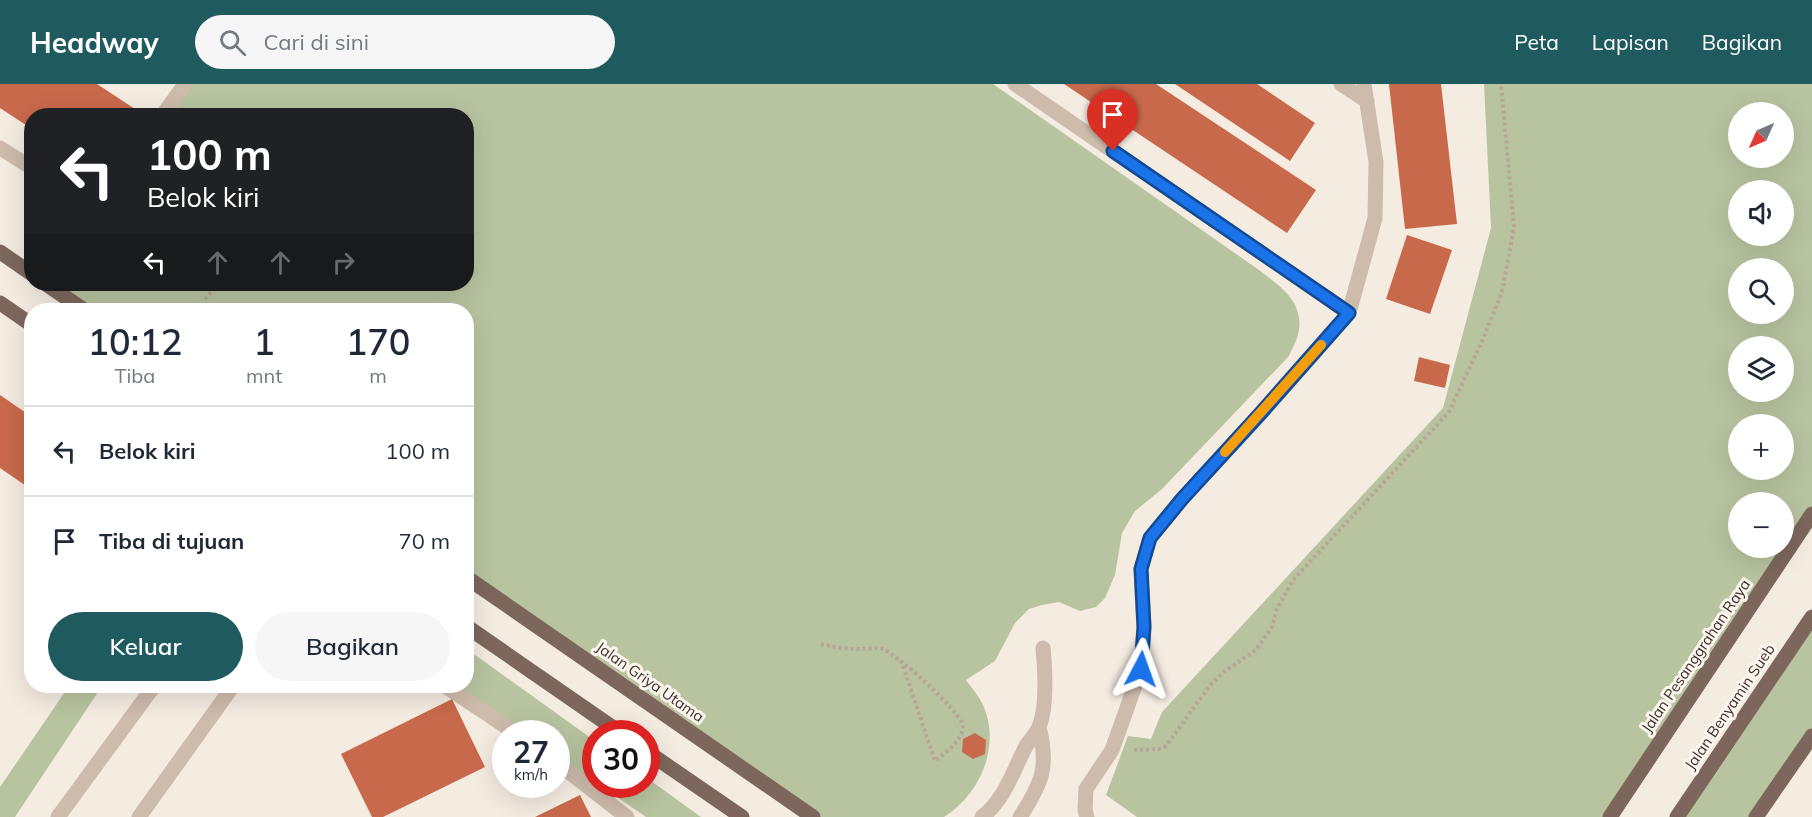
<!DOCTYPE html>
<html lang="id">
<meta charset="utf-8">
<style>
body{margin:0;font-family:Mulish,sans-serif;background:#f6f6f7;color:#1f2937;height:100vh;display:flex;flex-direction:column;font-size:22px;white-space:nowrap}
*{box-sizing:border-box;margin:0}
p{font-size:20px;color:#747a83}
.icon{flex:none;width:33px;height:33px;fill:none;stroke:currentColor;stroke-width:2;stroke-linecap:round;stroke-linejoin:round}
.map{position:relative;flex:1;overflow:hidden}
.panel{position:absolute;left:24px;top:219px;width:450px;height:390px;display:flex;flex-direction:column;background:#fff;border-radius:24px;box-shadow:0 6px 24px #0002}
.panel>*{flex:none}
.banner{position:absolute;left:24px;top:24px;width:450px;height:183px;border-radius:24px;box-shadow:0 6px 24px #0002;background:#202124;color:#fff;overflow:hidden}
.needle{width:39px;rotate:225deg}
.controls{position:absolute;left:1728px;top:18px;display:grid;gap:12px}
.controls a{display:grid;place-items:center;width:66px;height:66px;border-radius:50%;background:#fff;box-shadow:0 6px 24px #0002;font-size:30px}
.speed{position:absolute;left:492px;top:636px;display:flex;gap:12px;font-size:30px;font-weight:700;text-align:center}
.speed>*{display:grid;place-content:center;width:78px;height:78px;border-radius:50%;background:#fff;box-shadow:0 6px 24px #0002;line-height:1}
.speed small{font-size:15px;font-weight:400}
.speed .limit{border:9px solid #d22;background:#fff;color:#111}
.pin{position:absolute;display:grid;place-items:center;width:51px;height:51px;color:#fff;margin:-62px -26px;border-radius:50% 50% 50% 0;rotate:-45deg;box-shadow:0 0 6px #0007}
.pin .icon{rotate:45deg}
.me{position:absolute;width:66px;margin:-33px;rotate:4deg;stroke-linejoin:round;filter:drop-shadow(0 0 4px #0008)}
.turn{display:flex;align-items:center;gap:21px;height:126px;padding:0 24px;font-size:27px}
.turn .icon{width:78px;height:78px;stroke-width:2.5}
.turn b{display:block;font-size:42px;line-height:51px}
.lanes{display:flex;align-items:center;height:57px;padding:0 24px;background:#0003;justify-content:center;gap:30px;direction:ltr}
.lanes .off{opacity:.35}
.eta{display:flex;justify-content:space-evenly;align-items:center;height:102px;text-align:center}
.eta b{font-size:36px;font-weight:600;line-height:42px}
.primary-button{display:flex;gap:12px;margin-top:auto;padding:12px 24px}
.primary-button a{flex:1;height:69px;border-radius:36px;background:#1f5a5e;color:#fff;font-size:24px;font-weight:600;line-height:69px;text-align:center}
.primary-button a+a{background:#f6f6f7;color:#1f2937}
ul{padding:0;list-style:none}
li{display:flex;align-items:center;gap:18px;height:90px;padding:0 24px;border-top:2px solid #e0e1e3}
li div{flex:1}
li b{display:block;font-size:22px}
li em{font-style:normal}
header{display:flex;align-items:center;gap:36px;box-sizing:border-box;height:84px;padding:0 30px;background:#1f5a5e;color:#fff}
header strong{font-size:28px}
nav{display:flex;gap:33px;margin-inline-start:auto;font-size:21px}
.search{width:420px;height:54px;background:#f6f6f7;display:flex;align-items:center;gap:15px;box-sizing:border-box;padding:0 21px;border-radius:33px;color:#747a83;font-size:22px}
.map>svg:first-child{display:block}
.green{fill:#b8c4a0;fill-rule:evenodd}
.building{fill:#c8694b}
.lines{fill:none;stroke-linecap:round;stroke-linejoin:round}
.path{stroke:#b9a596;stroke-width:4;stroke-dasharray:3 3;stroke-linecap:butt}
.minor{stroke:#cdbbac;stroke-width:15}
.major{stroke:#7d675c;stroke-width:15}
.route-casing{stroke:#114b97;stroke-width:15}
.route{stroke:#1a73e8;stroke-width:10}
.slow{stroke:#f59e0b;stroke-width:10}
.labels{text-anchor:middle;stroke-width:6;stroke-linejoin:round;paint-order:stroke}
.street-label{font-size:15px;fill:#3b302b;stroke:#fbf5ee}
</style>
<header>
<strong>Headway</strong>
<div class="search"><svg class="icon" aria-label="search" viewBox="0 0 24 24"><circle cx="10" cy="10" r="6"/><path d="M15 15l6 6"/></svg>Cari di sini</div>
<nav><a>Peta</a><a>Lapisan</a><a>Bagikan</a></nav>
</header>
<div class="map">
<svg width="1812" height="733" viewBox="0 0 1812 733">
<rect width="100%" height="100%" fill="#f4ebe1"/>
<!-- green -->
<path class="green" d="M184 0H993L1259 186C1279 202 1303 216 1299 246 1298 255 1292 264 1289 272L1162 405 1135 427 1122 449 1115 491 1105 514 1096 523 1080 527 1059 518 1042 521 1029 525 1015 539 995 577 966 596C971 603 978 611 982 619 1002 660 981 710 944 733H813L467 492 466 226H85L46 200H466V32L162 31Z
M1484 0H1812V437L1612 733H1137L1106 711 1128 652 1151 655 1162 628 1443 324 1491 144ZM1738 28H1784V74H1738ZM1738 106H1784V152H1738ZM1738 184H1784V230H1738ZM1738 262H1784V308H1738ZM1738 340H1784V386H1738ZM1738 418H1784V464H1738Z
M1812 533V652L1756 733H1677Z
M467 565 595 657V698L557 672 556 650 524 649 454 602H466Z
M69 602H102L15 733H0V703Z
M647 694 701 733H646L599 701 646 700Z"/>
<!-- building -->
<path class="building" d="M0 0H97L135 25 131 32H32V45L0 24Z
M1064 0H1156L1316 106 1287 149Z
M1175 0H1257L1315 39 1290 77Z
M1389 0H1441L1457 140 1405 145Z
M1407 151 1452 166 1430 230 1386 215Z
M1419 273 1450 281 1445 304 1414 297Z
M0 311 32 333V406L0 384Z
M452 615 485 683 383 733H372L341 670Z
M975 649 986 656 985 670 973 675 962 668 963 655Z
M580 711 591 733H535Z"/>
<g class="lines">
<!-- path -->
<path class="path" d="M205 215 218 200
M821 560C836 564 851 565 866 565 871 565 876 563 880 564 893 566 962 629 963 642 963 656 945 669 935 677L902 579
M1134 666 1159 665 1166 662 1211 600 1225 587 1256 566 1272 543 1277 525 1293 496 1449 328 1482 257 1502 208 1514 143 1501 0"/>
<!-- minor -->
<path class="minor" d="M1015 0 1349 229
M1341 0 1367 17
M162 32 185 0
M0 64 32 84
M445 602 517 650
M556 678 627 733
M58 733 154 602
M139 733 233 602
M982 733C1005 715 1013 687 1026 662 1030 656 1036 650 1039 643 1047 623 1045 585 1043 564
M1020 733C1042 699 1049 683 1039 643
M1087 733 1085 726 1086 705 1112 666 1141 585 1144 543 1141 485 1150 454 1182 415 1260 330 1349 229 1375 134 1376 78 1364 0"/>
<!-- major -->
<path class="major" d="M0 168 32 190
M46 200 84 226
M0 219 32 241
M466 493 813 733
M466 542 622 650
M646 667 742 733
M1610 733 1812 430
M1677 733 1812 533
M1756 733 1812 652"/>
</g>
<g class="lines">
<defs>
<path id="route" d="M1113 67 1349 229 1260 330 1182 415 1150 454 1141 485 1144 543 1141 585"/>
</defs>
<!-- route casing -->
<use href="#route" class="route-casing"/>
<!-- route -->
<use href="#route" class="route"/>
<!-- slow -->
<path class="slow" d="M1225 368 1321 261"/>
</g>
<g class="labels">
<!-- street labels -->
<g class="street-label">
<text transform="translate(1696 572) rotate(-56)" y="5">Jalan Pesanggrahan Raya</text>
<text transform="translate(650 598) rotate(35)" y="5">Jalan Griya Utama</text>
<text transform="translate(1730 623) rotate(-56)" y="5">Jalan Benyamin Sueb</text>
</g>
</g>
</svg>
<div class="controls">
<a><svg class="needle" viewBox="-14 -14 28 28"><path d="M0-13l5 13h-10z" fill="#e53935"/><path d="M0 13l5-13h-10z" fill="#747a83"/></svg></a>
<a><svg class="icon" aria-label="sound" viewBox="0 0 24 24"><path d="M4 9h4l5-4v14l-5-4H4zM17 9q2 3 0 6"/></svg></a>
<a><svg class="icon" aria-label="search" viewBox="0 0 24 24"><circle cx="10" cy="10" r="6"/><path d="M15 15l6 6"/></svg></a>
<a><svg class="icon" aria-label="layers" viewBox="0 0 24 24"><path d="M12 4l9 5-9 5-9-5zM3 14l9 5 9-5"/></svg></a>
<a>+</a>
<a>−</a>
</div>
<div class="speed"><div>27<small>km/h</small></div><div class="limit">30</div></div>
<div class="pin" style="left:1113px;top:67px;background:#d93025"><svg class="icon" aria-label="arrive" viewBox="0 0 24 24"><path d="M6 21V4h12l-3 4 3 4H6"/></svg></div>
<svg class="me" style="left:1141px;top:585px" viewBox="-20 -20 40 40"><path d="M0-17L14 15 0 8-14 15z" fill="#1a73e8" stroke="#fff" stroke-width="4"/></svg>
<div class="banner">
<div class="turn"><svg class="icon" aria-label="left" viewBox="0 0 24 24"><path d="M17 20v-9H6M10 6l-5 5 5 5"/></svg><div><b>100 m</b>Belok kiri</div></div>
<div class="lanes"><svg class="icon" aria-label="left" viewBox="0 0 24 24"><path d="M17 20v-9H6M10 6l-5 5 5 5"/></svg><svg class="icon off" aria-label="ahead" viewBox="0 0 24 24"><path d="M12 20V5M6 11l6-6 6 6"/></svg><svg class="icon off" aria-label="ahead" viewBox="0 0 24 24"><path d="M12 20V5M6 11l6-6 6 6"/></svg><svg class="icon off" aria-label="right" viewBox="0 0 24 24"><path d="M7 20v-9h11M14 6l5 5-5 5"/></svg></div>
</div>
<section class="panel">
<div class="eta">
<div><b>10:12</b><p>Tiba</p></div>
<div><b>1</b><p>mnt</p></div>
<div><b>170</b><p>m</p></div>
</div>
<ul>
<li><svg class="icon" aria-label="left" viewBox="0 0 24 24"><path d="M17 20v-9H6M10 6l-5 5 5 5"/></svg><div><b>Belok kiri</b></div><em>100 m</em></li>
<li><svg class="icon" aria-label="arrive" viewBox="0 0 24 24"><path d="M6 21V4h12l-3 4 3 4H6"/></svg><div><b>Tiba di tujuan</b></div><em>70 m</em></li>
</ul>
<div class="primary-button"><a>Keluar</a><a>Bagikan</a></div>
</section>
</div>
